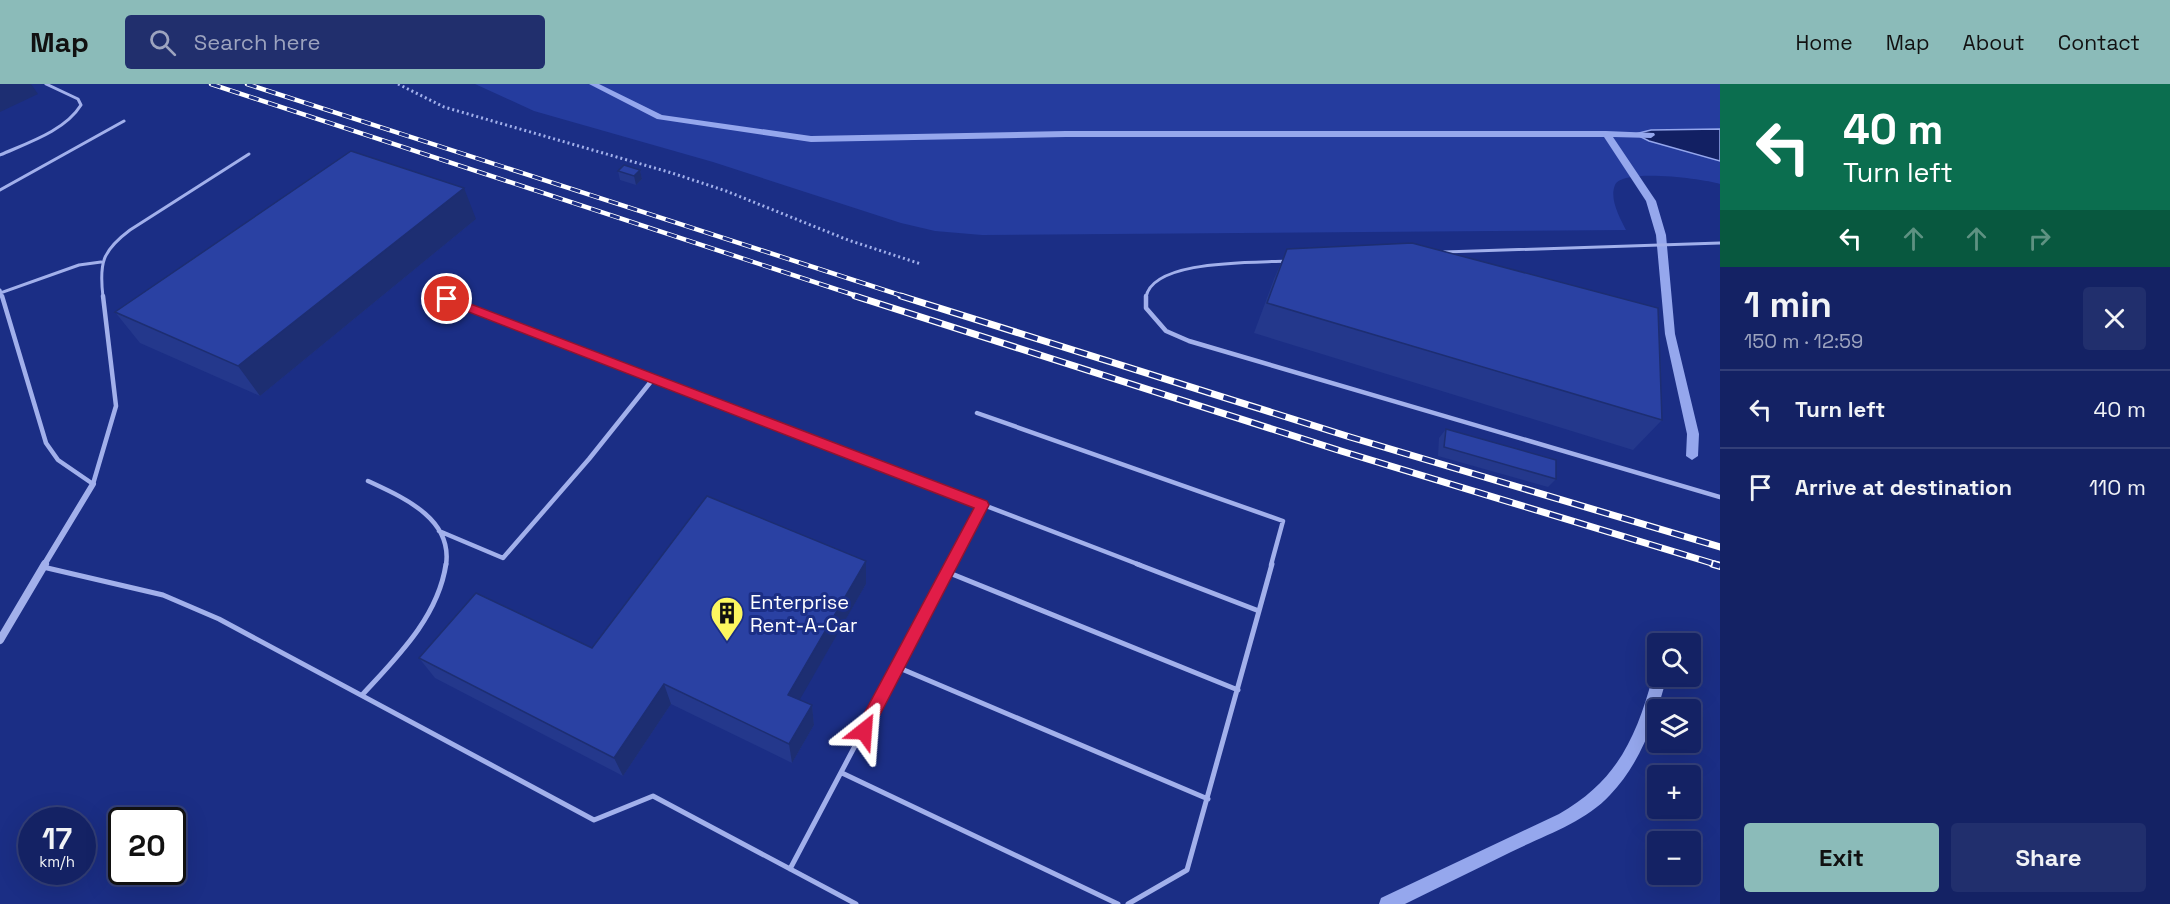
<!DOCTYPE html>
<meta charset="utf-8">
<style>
body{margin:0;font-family:"Space Grotesk",sans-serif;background:#212f6d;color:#f1f3f6;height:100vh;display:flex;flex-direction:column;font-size:22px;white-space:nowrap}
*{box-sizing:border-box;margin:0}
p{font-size:20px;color:#9da4bf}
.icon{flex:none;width:33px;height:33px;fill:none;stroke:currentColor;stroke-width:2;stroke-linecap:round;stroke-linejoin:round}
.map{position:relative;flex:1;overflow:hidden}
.side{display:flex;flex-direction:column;background:#142264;width:450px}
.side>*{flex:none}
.hud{background:#0b6e4f;color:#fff;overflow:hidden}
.buttons{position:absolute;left:1647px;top:549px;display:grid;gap:12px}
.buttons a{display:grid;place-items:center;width:54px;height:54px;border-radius:6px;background:#142264;box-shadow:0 6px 24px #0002,0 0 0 2px #333f78;font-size:30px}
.speed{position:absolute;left:18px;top:723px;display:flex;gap:12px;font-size:30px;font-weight:700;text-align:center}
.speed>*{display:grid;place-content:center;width:78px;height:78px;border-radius:50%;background:#142264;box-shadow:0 6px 24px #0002,0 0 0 2px #333f78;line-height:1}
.speed small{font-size:15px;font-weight:400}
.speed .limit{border:3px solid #111;border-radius:9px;background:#fff;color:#111}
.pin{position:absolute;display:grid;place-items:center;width:51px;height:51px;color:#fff;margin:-26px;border:3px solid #fff;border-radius:50%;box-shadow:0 2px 6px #0007}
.me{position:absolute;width:66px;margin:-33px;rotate:28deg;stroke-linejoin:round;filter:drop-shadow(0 0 4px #0008)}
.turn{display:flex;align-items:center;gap:21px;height:126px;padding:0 24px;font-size:27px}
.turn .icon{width:78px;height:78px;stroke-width:2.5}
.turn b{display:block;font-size:42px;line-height:51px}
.lanes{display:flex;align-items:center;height:57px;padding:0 24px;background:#0003;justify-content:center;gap:30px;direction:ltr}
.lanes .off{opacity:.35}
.round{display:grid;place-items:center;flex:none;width:63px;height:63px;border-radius:6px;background:#212f6d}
.summary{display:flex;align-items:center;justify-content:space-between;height:102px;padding:0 24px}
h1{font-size:36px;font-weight:600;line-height:45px}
.button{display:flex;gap:12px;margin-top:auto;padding:12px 24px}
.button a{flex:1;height:69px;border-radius:6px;background:#8bbbb9;color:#111;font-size:24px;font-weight:600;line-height:69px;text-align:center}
.button a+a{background:#212f6d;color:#f1f3f6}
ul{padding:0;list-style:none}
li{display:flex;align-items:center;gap:18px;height:78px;padding:0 24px;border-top:2px solid #333f78}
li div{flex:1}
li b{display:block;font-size:22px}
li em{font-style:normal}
header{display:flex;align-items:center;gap:36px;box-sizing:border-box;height:84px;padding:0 30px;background:#8bbbb9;color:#111}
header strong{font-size:28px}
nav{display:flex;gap:33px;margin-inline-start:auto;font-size:21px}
.search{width:420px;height:54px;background:#212f6d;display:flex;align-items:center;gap:15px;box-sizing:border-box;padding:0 21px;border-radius:6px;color:#9da4bf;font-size:22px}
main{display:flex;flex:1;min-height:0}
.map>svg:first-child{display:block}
.green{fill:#253c9e}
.water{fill:#122063;stroke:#95a7ed;stroke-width:1.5}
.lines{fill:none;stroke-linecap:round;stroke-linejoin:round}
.stream{fill:#95a7ed;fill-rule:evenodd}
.path{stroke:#a2b0eb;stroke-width:3;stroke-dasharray:2 3;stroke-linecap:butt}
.lane-far2{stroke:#a2b0eb;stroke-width:3}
.lane-far1{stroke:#a2b0eb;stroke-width:4.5}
.lane{stroke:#a2b0eb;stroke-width:5}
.street-far1{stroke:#a2b0eb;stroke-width:6}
.street{stroke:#a2b0eb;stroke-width:8}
.rail-far2-casing{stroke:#fff;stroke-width:4.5}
.rail-far1-casing{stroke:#fff;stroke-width:7}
.rail-casing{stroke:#fff;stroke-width:8}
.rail-far2{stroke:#1b2e85;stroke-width:3;stroke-dasharray:10;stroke-linecap:butt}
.rail-far1{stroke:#1b2e85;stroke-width:4.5;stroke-dasharray:13;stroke-linecap:butt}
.rail{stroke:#1b2e85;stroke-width:5;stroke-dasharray:16;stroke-linecap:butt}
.wall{fill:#24388c}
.shaded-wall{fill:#1d2e72}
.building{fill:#2a41a3;stroke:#1d2e72;stroke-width:1.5}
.route{fill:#e11d48;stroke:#92132f;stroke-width:1.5}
.labels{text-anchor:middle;stroke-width:6;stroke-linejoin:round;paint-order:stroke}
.poi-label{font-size:20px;fill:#fff;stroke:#1b2e85;text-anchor:start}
</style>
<header>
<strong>Map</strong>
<div class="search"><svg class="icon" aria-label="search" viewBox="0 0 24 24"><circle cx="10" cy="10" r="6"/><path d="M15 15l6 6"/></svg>Search here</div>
<nav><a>Home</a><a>Map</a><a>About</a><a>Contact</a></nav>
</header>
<main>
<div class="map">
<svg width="1720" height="820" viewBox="0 0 1720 820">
<rect width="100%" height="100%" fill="#1b2e85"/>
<!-- green -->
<path class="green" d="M475 0H1720V100C1703 95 1623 84 1615 101 1609 115 1620 134 1626 146L982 151 935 147 901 139 713 78 534 27Z"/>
<!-- water -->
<path class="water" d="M1720 45V77L1649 57 1635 50 1651 46Z"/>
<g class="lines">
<!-- stream -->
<path class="stream" d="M589 0H599L662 31 811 52 1066 47H1606L1654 49 1655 51 1651 54 1613 53 1656 117 1666 151 1675 250 1699 350 1698 372 1692 376 1686 372 1687 350 1665 250 1656 151 1646 117 1604 53H1066L811 58 657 35Z
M1669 551 1674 553 1675 560H1661L1664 553Z
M1658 587V592H1667C1656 634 1641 679 1610 711 1584 739 1545 751 1511 768 1476 785 1440 803 1405 820H1379L1381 814 1559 730C1617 697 1636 654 1653 592Z"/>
<!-- path -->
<path class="path" d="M398 0 444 23 672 89 726 107 848 156 921 180"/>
<!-- lane-far2 -->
<path class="lane-far2" d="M0 71C27 59 65 47 81 21L78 15 46 0
M0 106 124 37
M1444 168 1720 159
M0 206 2 213
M0 209 79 181 101 178
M103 213C99 179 102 167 130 146L249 70
M1146 213C1153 175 1255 179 1286 177"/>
<!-- lane-far1 -->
<path class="lane-far1" d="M2 212 46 359 58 376 93 400 116 322 103 212
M1146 212V224L1166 247 1189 257 1720 413
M447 215 1140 481
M977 329 1283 437 1271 481
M368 397C402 413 453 434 446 481
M439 447 503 474 589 375 653 295
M950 481 982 421"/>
<!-- lane -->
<path class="lane" d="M43 483 163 511 219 535 594 736 653 712 856 820
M947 488 1238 606
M1259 527 1272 480
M897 583 1208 715
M363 610C398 572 438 533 446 480
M842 689 1118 820
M790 785 951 480
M1128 820 1187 786 1259 527 1137 480"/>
<!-- street-far1 -->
<path class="street-far1" d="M44 481 93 400"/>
<!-- street -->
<path class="street" d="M0 556 45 480"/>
<defs>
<path id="rail-far2" d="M211 0 860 213
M247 0 906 213"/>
<path id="rail-far1" d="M855 212 1341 367 1718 481
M901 212 1350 353 1720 463"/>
<path id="rail" d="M1713 480 1720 482"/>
</defs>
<!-- rail-far2 casing -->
<use href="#rail-far2" class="rail-far2-casing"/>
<!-- rail-far1 casing -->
<use href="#rail-far1" class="rail-far1-casing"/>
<!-- rail casing -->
<use href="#rail" class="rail-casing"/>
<!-- rail-far2 -->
<use href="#rail-far2" class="rail-far2"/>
<!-- rail-far1 -->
<use href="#rail-far1" class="rail-far1"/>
<!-- rail -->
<use href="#rail" class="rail"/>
</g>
<!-- wall -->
<path class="wall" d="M640 86 642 95 636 101 620 96 618 87Z
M476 135 260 312 140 259 115 228Z
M1287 165 1662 336 1633 366 1254 249 1274 195Z
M1446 345 1556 395 1548 403 1438 372 1439 354Z
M866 477V500L799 616 812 621 814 641 792 679 671 620 623 692 435 594 419 574 592 564Z"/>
<!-- shaded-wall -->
<path class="shaded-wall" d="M0 0H31L38 10 0 28Z
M640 86 642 95 636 101 634 92Z
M464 104 476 135 260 312 238 282Z
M866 477V500L791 631 788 611Z
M664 600 671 620 623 692 614 674Z
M812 621 814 641 792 679 789 660Z"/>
<!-- building -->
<path class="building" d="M351 67 464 104 238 282 115 228Z
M624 81 640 86 634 92 618 87Z
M1412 159 1658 224 1662 336 1267 219 1287 165Z
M1446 345 1556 376V395L1444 363Z
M707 412 866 477 788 611 812 621 789 660 664 600 614 674 419 574 476 509 592 564Z"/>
<!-- route -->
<path class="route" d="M447 211 987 417 989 421 869 652 864 654 858 652 856 647 858 641 974 424 443 218V213Z"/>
<!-- icons -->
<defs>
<symbol id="building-pin" viewBox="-11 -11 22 30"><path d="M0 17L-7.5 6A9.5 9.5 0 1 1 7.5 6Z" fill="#fcf75f" stroke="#1b2e85"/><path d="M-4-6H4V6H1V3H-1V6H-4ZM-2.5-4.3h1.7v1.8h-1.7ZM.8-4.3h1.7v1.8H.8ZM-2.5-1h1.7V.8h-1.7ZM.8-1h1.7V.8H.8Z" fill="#111"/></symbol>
</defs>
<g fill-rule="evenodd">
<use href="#building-pin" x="708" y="510" width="38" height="52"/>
</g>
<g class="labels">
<!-- poi labels -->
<g class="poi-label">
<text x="750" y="525">Enterprise<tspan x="750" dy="23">Rent-A-Car</tspan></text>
</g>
</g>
</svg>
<div class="buttons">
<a><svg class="icon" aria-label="search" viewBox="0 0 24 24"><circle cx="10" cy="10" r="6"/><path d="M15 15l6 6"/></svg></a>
<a><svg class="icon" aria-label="layers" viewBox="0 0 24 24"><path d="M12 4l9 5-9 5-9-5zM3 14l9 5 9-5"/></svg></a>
<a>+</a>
<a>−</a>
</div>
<div class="speed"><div>17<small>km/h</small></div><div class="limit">20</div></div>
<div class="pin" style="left:447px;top:215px;background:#d93025"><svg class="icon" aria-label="arrive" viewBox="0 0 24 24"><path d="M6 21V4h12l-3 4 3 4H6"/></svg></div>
<svg class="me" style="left:864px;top:647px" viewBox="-20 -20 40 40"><path d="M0-17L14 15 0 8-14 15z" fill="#e11d48" stroke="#fff" stroke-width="4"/></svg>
</div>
<section class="side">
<div class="hud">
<div class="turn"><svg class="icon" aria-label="left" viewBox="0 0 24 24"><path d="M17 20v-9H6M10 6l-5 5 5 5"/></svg><div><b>40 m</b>Turn left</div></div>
<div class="lanes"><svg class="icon" aria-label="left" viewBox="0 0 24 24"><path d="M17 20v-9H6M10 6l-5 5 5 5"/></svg><svg class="icon off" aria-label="ahead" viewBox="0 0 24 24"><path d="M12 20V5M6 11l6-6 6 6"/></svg><svg class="icon off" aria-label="ahead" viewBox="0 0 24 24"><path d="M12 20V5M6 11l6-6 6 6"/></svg><svg class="icon off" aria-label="right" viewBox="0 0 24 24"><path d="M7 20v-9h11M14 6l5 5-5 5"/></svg></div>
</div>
<div class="summary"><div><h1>1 min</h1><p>150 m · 12:59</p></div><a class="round"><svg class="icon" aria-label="close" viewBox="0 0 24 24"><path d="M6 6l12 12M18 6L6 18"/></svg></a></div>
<ul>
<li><svg class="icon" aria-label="left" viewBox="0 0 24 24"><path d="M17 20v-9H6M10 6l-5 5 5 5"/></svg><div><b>Turn left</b></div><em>40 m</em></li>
<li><svg class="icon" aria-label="arrive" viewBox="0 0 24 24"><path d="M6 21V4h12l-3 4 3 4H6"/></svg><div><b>Arrive at destination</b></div><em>110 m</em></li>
</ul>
<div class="button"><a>Exit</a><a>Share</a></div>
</section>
</main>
